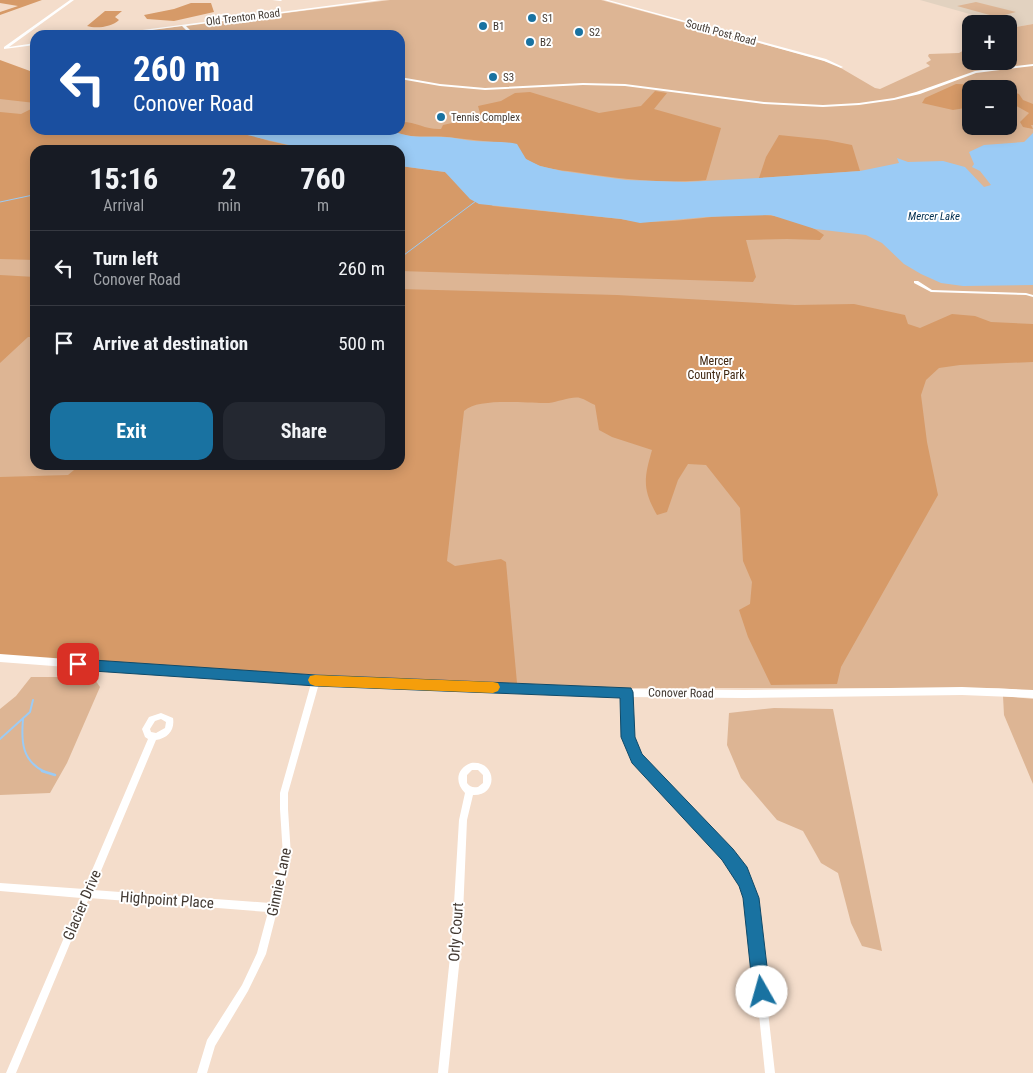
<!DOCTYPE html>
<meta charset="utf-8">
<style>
body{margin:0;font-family:"Roboto Condensed",sans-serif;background:#242831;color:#f1f3f6;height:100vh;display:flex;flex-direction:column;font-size:19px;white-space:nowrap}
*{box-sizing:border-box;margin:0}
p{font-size:16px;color:#9ea1a6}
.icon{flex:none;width:28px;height:28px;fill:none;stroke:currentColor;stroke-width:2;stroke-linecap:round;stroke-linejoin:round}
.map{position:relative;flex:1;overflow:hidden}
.panel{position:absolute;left:30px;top:145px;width:375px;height:325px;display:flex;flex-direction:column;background:#171b24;border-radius:15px;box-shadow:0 2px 12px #0003}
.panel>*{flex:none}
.hud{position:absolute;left:30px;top:30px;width:375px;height:105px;border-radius:15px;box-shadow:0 2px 12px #0003;background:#1a4fa0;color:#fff;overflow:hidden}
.buttons{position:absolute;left:962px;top:15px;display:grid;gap:10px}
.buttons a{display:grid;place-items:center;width:55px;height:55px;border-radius:10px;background:#171b24;box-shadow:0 2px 12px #0003;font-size:25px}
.pin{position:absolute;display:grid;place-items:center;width:42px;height:42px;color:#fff;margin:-21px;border-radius:10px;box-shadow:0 2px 8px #0006}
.me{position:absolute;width:55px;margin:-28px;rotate:353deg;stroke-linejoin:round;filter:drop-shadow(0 0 4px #0008)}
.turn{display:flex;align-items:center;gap:18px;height:105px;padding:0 20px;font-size:22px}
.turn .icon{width:65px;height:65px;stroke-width:2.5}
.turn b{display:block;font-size:35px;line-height:42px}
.eta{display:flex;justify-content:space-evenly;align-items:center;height:85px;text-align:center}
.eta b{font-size:30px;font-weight:700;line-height:35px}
.button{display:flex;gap:10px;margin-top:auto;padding:10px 20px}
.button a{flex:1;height:58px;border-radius:15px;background:#1972a1;color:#fff;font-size:20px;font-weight:700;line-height:58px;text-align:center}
.button a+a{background:#242831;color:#f1f3f6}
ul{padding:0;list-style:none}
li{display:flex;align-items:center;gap:15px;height:75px;padding:0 20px;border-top:1px solid #363941}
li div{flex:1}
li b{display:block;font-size:19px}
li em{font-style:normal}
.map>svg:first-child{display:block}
.education{fill:#e2d2c0}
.green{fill:#ddb594;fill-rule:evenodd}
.forest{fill:#d69a68}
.water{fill:#9bcbf5}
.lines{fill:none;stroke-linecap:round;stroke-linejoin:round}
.stream-far2{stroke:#9bcbf5;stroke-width:1}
.stream-far1{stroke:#9bcbf5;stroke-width:2}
.stream{stroke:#9bcbf5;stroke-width:2.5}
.street{fill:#fff;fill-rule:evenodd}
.secondary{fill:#fff;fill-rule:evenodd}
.route{fill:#1972a1;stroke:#104a69}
.slow{fill:#f59e0b}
.poi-dot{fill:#1972a1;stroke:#fff;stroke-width:2}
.labels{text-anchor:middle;stroke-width:4;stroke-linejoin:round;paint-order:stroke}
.far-street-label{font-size:11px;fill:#423932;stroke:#fff}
.far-poi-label{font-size:11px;fill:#423932;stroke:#fff;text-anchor:start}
.far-water-label{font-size:11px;font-style:italic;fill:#002e4f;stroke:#fff}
.park-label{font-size:12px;fill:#412812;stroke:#fff}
.street-label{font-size:12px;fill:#423932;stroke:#fff}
.near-street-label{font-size:15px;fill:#423932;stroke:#fff}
</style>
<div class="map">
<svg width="1033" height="1073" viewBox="0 0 1033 1073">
<rect width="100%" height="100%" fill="#f4ddcb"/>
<!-- education -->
<path class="education" d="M920 0H1033V24L1016 27Z"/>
<!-- green -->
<path class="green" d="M390 0H601L815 58 834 64 875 88 880 89 930 66 926 63 931 60 928 56 929 54 959 53 971 46V61H1009V25L1016 27 1033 24V691L998 688H619L392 679 0 653V66L35 75V130H400V35H144L142 31ZM971 89H1009V126H971ZM35 150H400V465H35Z
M976 2 1016 12 997 17 957 6Z
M31 677H93L100 687 67 763 50 793 0 795V709L16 696Z
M1003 696 1033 699V784L1004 715Z
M774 708 833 709 882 951 862 946 851 923 838 873 821 863 803 831 777 820 741 778 727 745 729 713Z"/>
<!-- forest -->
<path class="forest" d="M0 0H42L0 15V12L18 6 0 3Z
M191 3H211L214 12 174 21 147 19 144 15 174 9Z
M105 11H122L115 17 119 20C112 27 96 29 87 26Z
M0 60 30 71H35V103L0 99Z
M956 84 992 85 999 89H971V107L953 110 922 103 925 98Z
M655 91 667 93 654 109 721 128 706 180C664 184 623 179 582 173 564 170 542 170 526 159 520 155 515 148 510 143 488 142 468 139 447 137 430 135 408 140 393 130H400V122C415 121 426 130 441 129L443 125 479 117 480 113 478 106 501 101 515 93 530 92 599 113 641 106Z
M1009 91 1019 94 1023 100 1033 104V125H1031L1033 129 1023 127 1020 122 1029 113 1009 102Z
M35 107V130H235L269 141 310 150H35V260L0 259V112L21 114Z
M779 135 827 140 852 145 860 171 759 178 766 157Z
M400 166 445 172 493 206 621 219C684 232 767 192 824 235L820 240 787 239 746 240 756 277 753 282 400 271Z
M0 275 35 277V337H28L0 363Z
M400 289 617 295 795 305 854 304 905 315 908 324 920 328 952 314 975 316 991 322 1033 324V362L960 365 939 368 926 380 921 395 927 442 938 495 841 667 837 684 771 685 748 637 739 610 750 604 752 582 743 561 740 508 706 465 688 464 678 480 667 512 657 515C642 489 644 478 652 450L612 437 599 430 595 405C590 403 585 399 580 398 572 396 558 402 549 403 529 404 479 397 464 411L447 561 455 566 501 559 506 562 517 683 109 666 0 658V477L68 475 80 465H400Z"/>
<!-- water -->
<path class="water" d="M235 130H393C406 139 427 136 443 137 453 137 463 140 474 141 488 142 503 141 517 144L526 159 540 166 562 171 626 180 686 182 759 178 860 171 899 163 897 158 908 162 943 161 965 167 984 187 991 185 980 171 972 167 974 164 969 152 984 145 1024 142 1033 133V285L963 286 941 283 921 274 904 264 882 243 866 235 815 229 771 215 706 217 640 223 621 219 479 204 470 199 445 172 400 166V150H310L243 134Z"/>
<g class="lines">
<!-- stream-far2 -->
<path class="stream-far2" d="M0 202 33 195 32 206H35
M400 258 476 201"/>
<!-- stream-far1 -->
<path class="stream-far1" d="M23 719C21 742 22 761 45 772
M0 739 30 712 33 700"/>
<!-- stream -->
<path class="stream" d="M42 771 55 775"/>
<!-- street -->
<path class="street" d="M272 0H282L281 1Z
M604 0H608L826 59 843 67 841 68 824 61Z
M914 281H918L932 290 1026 293 1033 295V297L1026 295 931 292 914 283Z
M316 677 319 678 320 680 288 793V809L291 856 266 954 248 991 215 1046 207 1073H197L207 1040 242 985 257 953 268 912 89 898 16 1073H6L81 898 0 891V883L84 889 148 739 145 737 142 729 149 717 161 713 173 718C175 730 168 738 156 740L93 890 270 903 283 856 280 809V793L312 680 313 678ZM161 719 166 722 165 728 156 733 151 732 150 729 155 721Z
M627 690 630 691 631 693C631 711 629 729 635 746 642 765 660 780 674 793 697 816 722 836 739 863 746 874 751 886 755 898L775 1073H765L747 898C730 855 698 829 667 797 652 782 634 767 627 746 621 729 623 711 623 693L624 691Z
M471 763C497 760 499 796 473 795L467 820 462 937 448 1073H438L452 937 459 820 465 793C454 782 457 768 471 763ZM472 770H478L483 775V783L478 787C473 788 470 787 467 783V775Z"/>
<!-- secondary -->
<path class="secondary" d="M70 0H74L9 47 35 43V45L4 49V47Z
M372 0H382L186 26 195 35H191L182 26 115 35H104Z
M1033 64V66L976 73 920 94 894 100 859 105 823 107 764 104 625 86 583 85 485 90 440 86 400 79V77L440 84 485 88 583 83 625 84 764 102 823 105 859 103 894 98 916 92 975 71Z
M0 654 240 672 627 689 744 690 962 687 1033 690V698L962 695 744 698 627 697 240 680 0 662Z"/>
</g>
<!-- route -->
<path class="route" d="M78 659 316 675 631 688 633 692 635 737 642 754 733 849 747 867 759 898 770 992 768 998 762 1000 755 998 753 992 743 898 739 886 722 860 632 763 621 737 620 698 316 686 78 670 74 668 72 664 74 661Z"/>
<!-- slow -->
<path class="slow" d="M315 675 493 682 498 683 500 687 498 691 493 693 315 686 310 684 308 680 310 676Z"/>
<!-- markers -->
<g class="poi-dot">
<circle cx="532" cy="18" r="5"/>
<circle cx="483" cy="26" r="5"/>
<circle cx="579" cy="32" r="5"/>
<circle cx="530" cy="42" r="5"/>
<circle cx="493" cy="77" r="5"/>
<circle cx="441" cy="117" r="5"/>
</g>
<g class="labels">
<!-- far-street labels -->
<g class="far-street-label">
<text transform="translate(243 17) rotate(-7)" y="4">Old Trenton Road</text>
<text transform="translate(721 32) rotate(15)" y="4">South Post Road</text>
</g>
<!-- far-poi labels -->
<g class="far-poi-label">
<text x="542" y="22">S1</text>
<text x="493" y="30">B1</text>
<text x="589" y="36">S2</text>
<text x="540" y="46">B2</text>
<text x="503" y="81">S3</text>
<text x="451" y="121">Tennis Complex</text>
</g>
<!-- far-water labels -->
<g class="far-water-label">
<text x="934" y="220">Mercer Lake</text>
</g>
<!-- park labels -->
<g class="park-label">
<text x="716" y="365">Mercer<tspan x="716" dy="14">County Park</tspan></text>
</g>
<!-- street labels -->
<g class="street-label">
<text transform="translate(681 693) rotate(1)" y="4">Conover Road</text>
</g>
<!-- near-street labels -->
<g class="near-street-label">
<text transform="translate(279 882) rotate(-78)" y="5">Ginnie Lane</text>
<text transform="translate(167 900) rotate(4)" y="5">Highpoint Place</text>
<text transform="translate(82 905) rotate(-67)" y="5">Glacier Drive</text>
<text transform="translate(456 932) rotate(-86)" y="5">Orly Court</text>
</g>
</g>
</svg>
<div class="buttons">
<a>+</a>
<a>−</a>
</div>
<div class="pin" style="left:78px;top:664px;background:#d93025"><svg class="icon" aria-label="arrive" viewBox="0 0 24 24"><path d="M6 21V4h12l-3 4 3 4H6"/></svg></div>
<svg class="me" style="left:762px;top:992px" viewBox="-20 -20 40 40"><circle r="19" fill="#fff"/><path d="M0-13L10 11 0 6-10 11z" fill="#1972a1"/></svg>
<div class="hud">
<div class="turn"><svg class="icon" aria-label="left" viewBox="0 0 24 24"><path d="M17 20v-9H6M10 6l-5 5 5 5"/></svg><div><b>260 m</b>Conover Road</div></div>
</div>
<section class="panel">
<div class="eta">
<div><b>15:16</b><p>Arrival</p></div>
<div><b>2</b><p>min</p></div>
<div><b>760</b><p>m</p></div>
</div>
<ul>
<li><svg class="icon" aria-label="left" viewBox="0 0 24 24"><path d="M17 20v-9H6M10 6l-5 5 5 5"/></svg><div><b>Turn left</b><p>Conover Road</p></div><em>260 m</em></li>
<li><svg class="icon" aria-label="arrive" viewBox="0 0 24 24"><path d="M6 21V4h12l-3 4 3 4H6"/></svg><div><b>Arrive at destination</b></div><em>500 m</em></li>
</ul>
<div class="button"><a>Exit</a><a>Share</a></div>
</section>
</div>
